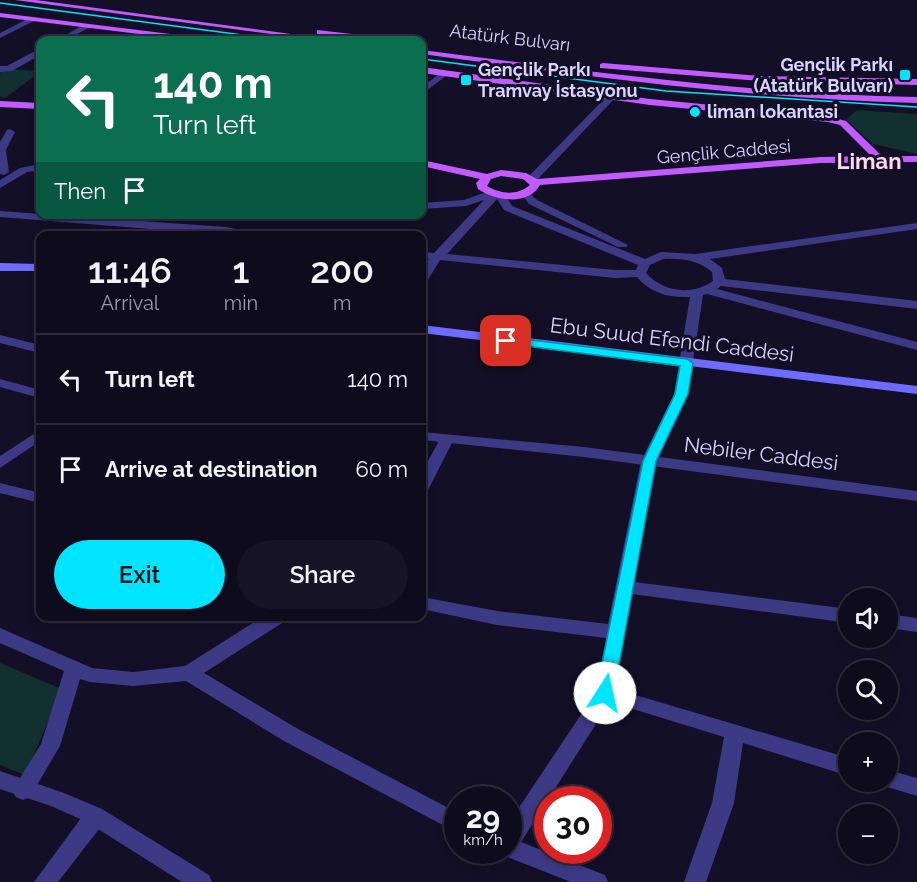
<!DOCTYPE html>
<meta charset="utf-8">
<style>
body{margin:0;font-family:Raleway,sans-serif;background:#171425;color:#f1f3f6;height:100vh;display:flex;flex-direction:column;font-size:22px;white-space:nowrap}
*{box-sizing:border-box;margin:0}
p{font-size:20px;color:#9b9ba3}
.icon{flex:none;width:33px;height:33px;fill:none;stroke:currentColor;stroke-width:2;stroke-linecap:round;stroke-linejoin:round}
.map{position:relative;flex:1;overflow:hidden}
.sheet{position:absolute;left:36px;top:231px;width:390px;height:390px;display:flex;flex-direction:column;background:#0e0b1c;border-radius:12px;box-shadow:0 3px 9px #0003,0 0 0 2px #2e2b3b}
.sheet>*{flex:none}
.guide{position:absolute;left:36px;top:36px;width:390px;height:183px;border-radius:12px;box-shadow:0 3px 9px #0003,0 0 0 2px #2e2b3b;background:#0b6e4f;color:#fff;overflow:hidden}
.buttons{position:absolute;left:838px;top:588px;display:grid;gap:12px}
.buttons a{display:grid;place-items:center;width:60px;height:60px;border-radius:50%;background:#0e0b1c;box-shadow:0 3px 9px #0003,0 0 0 2px #2e2b3b;font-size:30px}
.speed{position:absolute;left:444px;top:786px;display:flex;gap:12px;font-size:30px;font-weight:700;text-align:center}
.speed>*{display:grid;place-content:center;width:78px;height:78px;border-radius:50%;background:#0e0b1c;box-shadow:0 3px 9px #0003,0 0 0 2px #2e2b3b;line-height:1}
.speed small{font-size:15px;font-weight:400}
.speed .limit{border:9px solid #d22;background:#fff;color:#111}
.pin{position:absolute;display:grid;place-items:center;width:51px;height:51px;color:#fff;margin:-26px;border-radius:12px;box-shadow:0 3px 9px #0006}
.me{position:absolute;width:66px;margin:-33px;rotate:10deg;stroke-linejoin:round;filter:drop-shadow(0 0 4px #0008)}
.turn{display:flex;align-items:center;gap:21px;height:126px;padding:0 18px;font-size:27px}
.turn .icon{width:78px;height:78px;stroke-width:2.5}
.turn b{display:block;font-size:42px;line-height:51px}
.then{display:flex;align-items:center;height:57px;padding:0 18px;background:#0003;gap:12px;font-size:22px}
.eta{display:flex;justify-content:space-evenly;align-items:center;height:102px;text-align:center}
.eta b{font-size:36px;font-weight:600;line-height:42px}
.action{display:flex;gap:12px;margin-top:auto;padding:12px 18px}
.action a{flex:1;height:69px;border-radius:36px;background:#00e5ff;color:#111;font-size:24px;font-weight:600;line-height:69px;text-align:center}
.action a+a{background:#171425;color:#f1f3f6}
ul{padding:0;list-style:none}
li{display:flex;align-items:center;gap:18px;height:90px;padding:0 18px;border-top:2px solid #2e2b3b}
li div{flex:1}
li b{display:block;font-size:22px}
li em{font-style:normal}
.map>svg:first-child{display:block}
.green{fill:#12302f}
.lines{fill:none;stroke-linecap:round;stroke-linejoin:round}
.minor{fill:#3d3a85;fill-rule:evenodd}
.tertiary{fill:#3d3a85;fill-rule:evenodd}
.secondary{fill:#6f6bff;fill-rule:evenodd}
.primary{fill:#c25bff;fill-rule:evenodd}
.tram{stroke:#00e5ff;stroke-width:1.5}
.route{fill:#00e5ff;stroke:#0095a6;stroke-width:1.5}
.poi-dot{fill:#00e5ff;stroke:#130f26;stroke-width:2}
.labels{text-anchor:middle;stroke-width:6;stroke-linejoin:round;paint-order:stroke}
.far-street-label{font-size:18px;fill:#d9d4ff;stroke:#130f26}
.far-poi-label{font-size:18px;font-weight:bold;fill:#d9d4ff;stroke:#130f26;text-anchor:start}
.street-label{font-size:21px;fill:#d9d4ff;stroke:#130f26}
.far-district-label{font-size:22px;font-weight:bold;fill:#ffd6f0;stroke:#130f26}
</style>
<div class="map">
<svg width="917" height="882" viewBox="0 0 917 882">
<rect width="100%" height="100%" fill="#130f26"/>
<!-- green -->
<path class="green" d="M6 69 40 71V72L5 98 0 97V73Z
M857 110 917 114V154L873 144 846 120Z
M0 663 62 689 25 775 0 765Z"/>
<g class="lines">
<!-- minor -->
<path class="minor" d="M31 17 38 19 0 38V33Z
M85 24 92 26 66 40H57Z
M144 31 151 33 141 40H132Z
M37 50H40V55L12 71 0 72V66H7Z
M443 71 450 73 422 94V87Z
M608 95 616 97 536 181H528V177Z
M10 129 15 132 6 150 9 172 4 175 0 174V142L7 130Z
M40 164V170L27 172 0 188V180L20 168Z
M492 190 504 193 512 206 645 259 661 252 695 254 917 223V229L710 259 722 268 725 279 917 301V309L721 286 717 289 917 342V350L707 294 703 295 688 394 657 461 634 582 849 609V623L632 594 615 689 849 758V776L743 743 734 803 706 882H684L712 803 724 737 610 702 521 842 605 875 608 882H571L500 854 499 850H508V824L596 692 606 638 497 625 422 609V597L497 611 608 624 641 461 674 394 690 297C669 298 650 293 637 277L615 278 440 260 426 283 422 284V271L429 259 422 258V252L434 253 484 200 466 206 422 209V203L464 200ZM497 199 504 210 638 265 636 270H615L447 254ZM663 259C681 258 698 260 712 272L713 281C692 296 663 292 646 273L650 265Z
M526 190 537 200 628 245 626 247H618L529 204 521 193Z
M0 211 226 227 268 236H239L0 217Z
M0 335 40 345V353L0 343Z
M40 430V441L0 468V456Z
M447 435 454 439 430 486 428 490 422 491V472L440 439Z
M0 483 40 493V503L0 493Z
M888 614 917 618V632L888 628Z
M264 616H288L285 621 204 673 298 729 458 813V833L284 741 186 681 133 686 90 682 80 679 60 746 30 797 23 800 16 797 12 791 41 744 64 671 0 643V628L92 668 133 672 185 666Z
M888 770 917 778V796L881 785 879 782H888Z
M95 808 103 810 106 817 103 824 58 882H34L87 810Z"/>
<!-- tertiary -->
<path class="tertiary" d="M0 379 40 390V398L0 387Z
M422 432 584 447 917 491V501L584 457 422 440Z
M0 771 64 793 102 809 209 875 212 882H182L87 822 51 806 0 789Z"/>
<!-- secondary -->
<path class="secondary" d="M0 263 40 264V271H0Z
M422 325 917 386V394L422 333Z"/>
<!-- primary -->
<path class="primary" d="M15 0H36L336 40H317Z
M0 13 203 38 207 40H188L0 17Z
M317 30 388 38 392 40H372L320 34H317Z
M422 50C587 71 751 94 917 97V103C751 99 587 76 422 54Z
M603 63 760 76 917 79V85L760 81 600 68V64Z
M422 67 650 99 828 116 846 121 882 156H917V162L821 163 540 185C529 206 495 201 478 189L476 183 480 179 422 166V160L487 174 501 170 526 173 537 179 821 157 871 156 840 125 828 122 650 105 422 73ZM501 176 523 179 530 185C517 196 500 194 487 186L491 179Z
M0 101 40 103V109L0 107Z"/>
<!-- tram -->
<path class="tram" d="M0 3 281 40
M422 59 666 91 917 107"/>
</g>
<!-- route -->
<path class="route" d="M506 337 687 359 693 363 688 394 656 461 614 693 611 698H599L596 693 643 461 675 394 680 366 502 343 500 341Z"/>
<!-- markers -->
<g class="poi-dot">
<rect x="899" y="69" width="12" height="12" rx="3"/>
<rect x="460" y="74" width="12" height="12" rx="3"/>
<circle cx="695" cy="112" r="6"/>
</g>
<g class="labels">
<!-- far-street labels -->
<g class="far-street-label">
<text transform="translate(510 38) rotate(7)" y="6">Atatürk Bulvarı</text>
<text transform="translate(724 152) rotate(-5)" y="6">Gençlik Caddesi</text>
</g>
<!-- far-poi labels -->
<g class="far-poi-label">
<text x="893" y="71" text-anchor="end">Gençlik Parkı<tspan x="893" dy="21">(Atatürk Bulvarı)</tspan></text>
<text x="478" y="76">Gençlik Parkı<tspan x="478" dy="21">Tramvay İstasyonu</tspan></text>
<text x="707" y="118">liman lokantasi</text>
</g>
<!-- street labels -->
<g class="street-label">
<text transform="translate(672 340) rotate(7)" y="7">Ebu Suud Efendi Caddesi</text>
<text transform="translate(761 454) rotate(7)" y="7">Nebiler Caddesi</text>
</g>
<!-- far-district labels -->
<g class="far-district-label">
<text x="869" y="169">Liman</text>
</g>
</g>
</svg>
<div class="buttons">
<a><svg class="icon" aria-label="sound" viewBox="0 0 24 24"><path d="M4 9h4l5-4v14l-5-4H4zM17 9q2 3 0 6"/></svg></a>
<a><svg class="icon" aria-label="search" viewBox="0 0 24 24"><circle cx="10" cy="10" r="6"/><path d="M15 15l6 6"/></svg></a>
<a>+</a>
<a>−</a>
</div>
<div class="speed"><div>29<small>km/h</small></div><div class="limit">30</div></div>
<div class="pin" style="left:506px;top:341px;background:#d93025"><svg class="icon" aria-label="arrive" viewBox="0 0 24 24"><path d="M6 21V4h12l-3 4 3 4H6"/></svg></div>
<svg class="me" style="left:605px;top:693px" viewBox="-20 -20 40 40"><circle r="19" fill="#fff"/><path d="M0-13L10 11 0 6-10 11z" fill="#00e5ff"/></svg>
<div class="guide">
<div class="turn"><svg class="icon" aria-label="left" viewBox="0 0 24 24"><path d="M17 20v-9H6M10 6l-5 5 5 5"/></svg><div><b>140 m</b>Turn left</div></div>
<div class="then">Then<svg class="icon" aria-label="arrive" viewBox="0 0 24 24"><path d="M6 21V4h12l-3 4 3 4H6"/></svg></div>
</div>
<section class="sheet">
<div class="eta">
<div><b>11:46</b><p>Arrival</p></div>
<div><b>1</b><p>min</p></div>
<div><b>200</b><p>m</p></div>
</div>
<ul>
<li><svg class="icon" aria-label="left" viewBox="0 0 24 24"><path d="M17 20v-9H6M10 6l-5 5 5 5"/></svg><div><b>Turn left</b></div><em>140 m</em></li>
<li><svg class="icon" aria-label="arrive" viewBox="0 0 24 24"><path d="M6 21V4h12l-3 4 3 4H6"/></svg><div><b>Arrive at destination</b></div><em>60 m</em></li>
</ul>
<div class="action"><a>Exit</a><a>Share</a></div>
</section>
</div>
